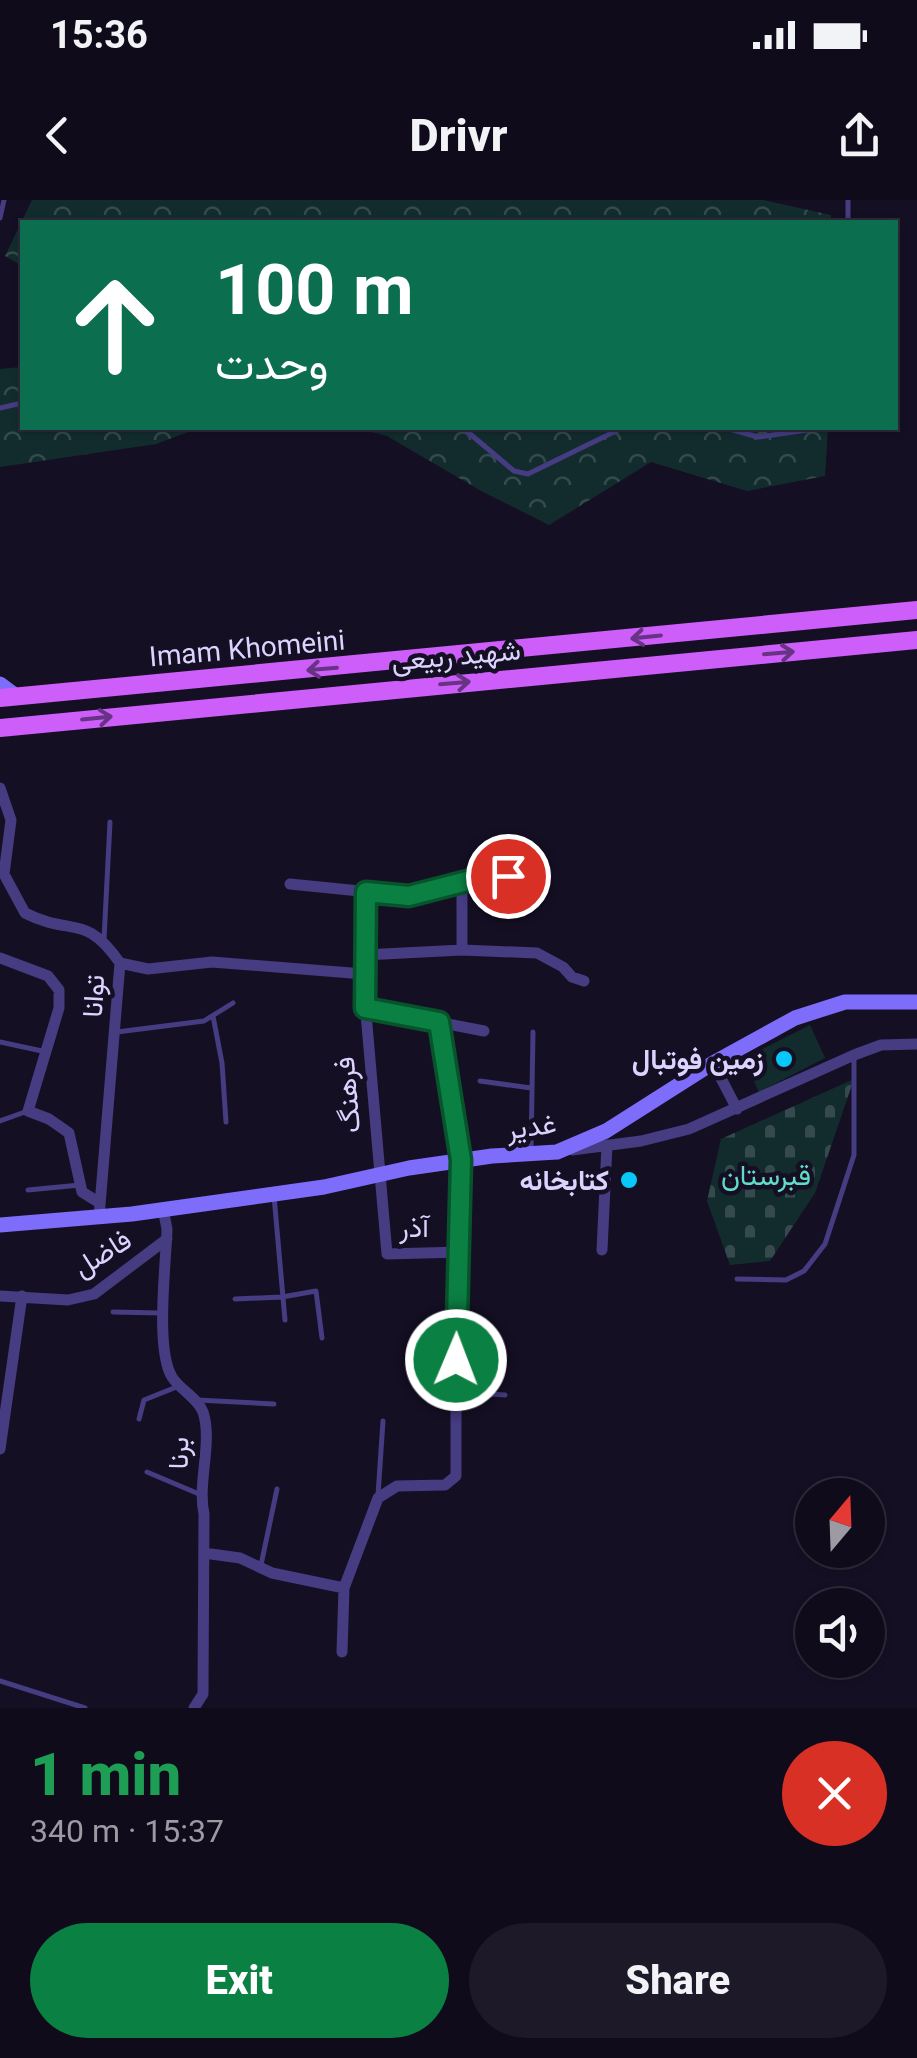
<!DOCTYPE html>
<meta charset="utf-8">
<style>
body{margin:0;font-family:Roboto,Vazirmatn,sans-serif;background:#1e1928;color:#f1f3f6;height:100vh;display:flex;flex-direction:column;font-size:38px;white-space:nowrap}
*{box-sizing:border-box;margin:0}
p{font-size:32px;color:#9c9ba3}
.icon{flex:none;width:55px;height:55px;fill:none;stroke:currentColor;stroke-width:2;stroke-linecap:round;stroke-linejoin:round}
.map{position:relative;height:1508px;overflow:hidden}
.side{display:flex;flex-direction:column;background:#100b1b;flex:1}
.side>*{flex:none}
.top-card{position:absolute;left:20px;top:20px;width:878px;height:210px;border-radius:0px;box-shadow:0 2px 8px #0004,0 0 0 2px #302b3a;background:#0b6e4f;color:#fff;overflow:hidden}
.needle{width:65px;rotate:19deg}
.buttons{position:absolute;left:795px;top:1278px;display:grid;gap:20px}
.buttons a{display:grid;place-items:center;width:90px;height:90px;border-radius:50%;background:#100b1b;box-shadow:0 2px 8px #0004,0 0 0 2px #302b3a;font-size:50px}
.pin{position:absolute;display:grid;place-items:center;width:85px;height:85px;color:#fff;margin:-42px;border:5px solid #fff;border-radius:50%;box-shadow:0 2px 10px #0007}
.me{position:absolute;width:110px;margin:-55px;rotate:1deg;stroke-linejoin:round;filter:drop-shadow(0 0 8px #0008)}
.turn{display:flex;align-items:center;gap:35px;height:210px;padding:0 30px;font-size:45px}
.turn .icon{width:130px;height:130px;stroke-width:2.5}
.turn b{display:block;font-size:70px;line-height:85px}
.round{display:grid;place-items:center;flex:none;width:105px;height:105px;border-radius:52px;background:#1e1928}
.head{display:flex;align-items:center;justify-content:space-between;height:170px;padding:0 30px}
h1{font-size:60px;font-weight:800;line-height:75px;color:#1e9e55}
.action{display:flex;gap:20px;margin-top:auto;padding:20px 30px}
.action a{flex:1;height:115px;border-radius:60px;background:#0b8043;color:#fff;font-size:40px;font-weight:800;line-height:115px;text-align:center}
.action a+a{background:#1e1928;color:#f1f3f6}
.status{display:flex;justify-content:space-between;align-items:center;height:70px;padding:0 50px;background:#100b1b;direction:ltr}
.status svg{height:28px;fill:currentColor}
header{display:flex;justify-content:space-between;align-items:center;height:130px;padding:0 30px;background:#100b1b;font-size:45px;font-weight:800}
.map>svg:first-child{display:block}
.forest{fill:url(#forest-crowns)}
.cemetery{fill:url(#cemetery-stones)}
.pitch{fill:#122c2e}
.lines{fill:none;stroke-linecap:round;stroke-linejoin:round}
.lane{stroke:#453c82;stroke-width:5}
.street{stroke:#453c82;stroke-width:11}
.secondary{stroke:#7e6dfb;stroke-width:15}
.primary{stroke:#ce5efa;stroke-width:18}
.oneway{stroke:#683384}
.route-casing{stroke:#07532c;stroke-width:25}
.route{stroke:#0b8043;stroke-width:18}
.poi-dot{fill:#07c8f6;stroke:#150f24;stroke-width:4}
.labels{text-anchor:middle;stroke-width:9;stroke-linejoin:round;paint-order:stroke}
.street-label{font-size:28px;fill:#dcd3fe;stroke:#150f24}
.poi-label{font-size:28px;font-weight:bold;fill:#dcd3fe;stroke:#150f24;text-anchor:end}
.park-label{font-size:28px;fill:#61dcc9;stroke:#150f24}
</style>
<div class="status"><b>15:36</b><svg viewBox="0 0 49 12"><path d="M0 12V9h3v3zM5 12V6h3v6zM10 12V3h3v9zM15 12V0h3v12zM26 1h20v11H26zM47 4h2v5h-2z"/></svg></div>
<header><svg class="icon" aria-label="back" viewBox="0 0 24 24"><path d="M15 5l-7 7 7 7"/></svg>Drivr<svg class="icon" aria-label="share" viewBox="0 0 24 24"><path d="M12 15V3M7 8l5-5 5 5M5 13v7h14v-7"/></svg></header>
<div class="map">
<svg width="917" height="1508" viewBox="0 0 917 1508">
<defs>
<pattern id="forest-crowns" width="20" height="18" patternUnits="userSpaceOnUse" patternTransform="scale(2.5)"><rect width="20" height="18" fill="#122c2e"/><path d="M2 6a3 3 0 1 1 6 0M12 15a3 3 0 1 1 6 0" fill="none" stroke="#344a4d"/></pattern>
<pattern id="cemetery-stones" width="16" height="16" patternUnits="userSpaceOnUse" patternTransform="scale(2.5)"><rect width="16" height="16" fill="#122c2e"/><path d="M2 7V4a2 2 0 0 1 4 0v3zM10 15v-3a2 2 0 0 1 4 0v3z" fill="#344a4d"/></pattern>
</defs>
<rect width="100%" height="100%" fill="#150f24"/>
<!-- forest -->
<path class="forest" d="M32 0H763L831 15V22H22V66L5 56Z
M22 167V228H199L156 244 0 267V169Z
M356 228H828L825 276 747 291 651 262 549 325 483 292 387 236Z"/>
<!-- cemetery -->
<path class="cemetery" d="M854 879 815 993 770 1061 730 1065 707 1001 721 939Z"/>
<!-- pitch -->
<path class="pitch" d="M810 825 825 858 759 892 743 859Z"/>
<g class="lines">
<!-- lane -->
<path class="lane" d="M848 0V22
M0 18 4 0
M0 208 22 203
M463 228 514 271 528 274 622 228
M726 228 758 237 822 228
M104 739 110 622
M213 816 222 863 226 922
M117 832 204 821 233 803
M0 842 42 851
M480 881 531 888
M0 921 25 912
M531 950 533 832
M28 990 80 985
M274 996 285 1120
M737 1079 786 1080 804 1071 825 1044 854 955V855
M235 1099 282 1097 316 1091 322 1138
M113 1112 160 1113
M459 1192 505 1195
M197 1200 274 1204
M139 1219 144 1200 179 1186
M147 1272 199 1294
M378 1295 383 1221
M261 1365 277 1289
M0 1481 85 1508"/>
<!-- street -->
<path class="street" d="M0 588 11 620 4 674 25 713C72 737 85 712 120 763L99 1017
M462 682V750
M290 684 409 696 471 679 546 673
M366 692 364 791 387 1054 461 1052
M364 755 462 750 537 753 563 767 572 777 584 781
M0 758 48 776 59 790V808L28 911 49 919 69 933 82 992 100 1003
M120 763 148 769 212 762 364 774
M365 808 484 831
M713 863 737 909
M572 950 641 941 689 929 854 855 881 845 917 844
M163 1009 167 1029C166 1064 155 1149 172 1177 180 1190 197 1197 203 1212 213 1242 197 1283 204 1314L203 1494 194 1508
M602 1050 607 945
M0 1096 68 1100 94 1094 167 1039
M426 1131 456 1128
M0 1249 22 1096
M204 1353 240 1358 272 1373 344 1388
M342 1452 344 1388 378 1298 397 1286 445 1285 456 1276V1128L461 1052V961L439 822"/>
<!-- secondary -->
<path class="secondary" d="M0 484 16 496
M0 1025 132 1014 324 987 409 968 492 956 557 952 606 931 713 863 795 818 845 802H917"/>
<!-- primary -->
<path class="primary" d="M0 498 917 410
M0 528 917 440"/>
</g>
<!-- one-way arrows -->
<defs><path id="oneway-shaft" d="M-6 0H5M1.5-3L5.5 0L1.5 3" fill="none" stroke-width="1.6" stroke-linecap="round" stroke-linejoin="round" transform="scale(2.5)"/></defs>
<g class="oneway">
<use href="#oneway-shaft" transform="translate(646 437) rotate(174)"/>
<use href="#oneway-shaft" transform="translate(779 453) rotate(-5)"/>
<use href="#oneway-shaft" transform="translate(322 469) rotate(175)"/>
<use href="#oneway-shaft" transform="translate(455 483) rotate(-5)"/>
<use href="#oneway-shaft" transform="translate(97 518) rotate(-6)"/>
</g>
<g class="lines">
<defs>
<path id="route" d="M456 1160 461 960 439 822 365 808 366 692 409 696 471 680 508 676"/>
</defs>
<!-- route casing -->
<use href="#route" class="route-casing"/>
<!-- route -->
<use href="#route" class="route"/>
</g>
<!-- markers -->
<g class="poi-dot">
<circle cx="784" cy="859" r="10"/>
<circle cx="629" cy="980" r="10"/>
</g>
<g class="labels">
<!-- street labels -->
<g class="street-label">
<text transform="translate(247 448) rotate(-5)" y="10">Imam Khomeini</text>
<text transform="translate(456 455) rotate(-5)" y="10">شهید ربیعی</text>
<text transform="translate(93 796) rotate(-87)" y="10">توانا</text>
<text transform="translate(347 895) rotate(-95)" y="10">فرهنگ</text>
<text transform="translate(531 926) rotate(-8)" y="10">غدیر</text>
<text x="414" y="1037">آذر</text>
<text transform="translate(102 1053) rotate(-32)" y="10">فاضل</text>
<text transform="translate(178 1253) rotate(-89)" y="10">برنا</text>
</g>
<!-- poi labels -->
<g class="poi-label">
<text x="764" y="869">زمین فوتبال</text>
<text x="609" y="990">کتابخانه</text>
</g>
<!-- park labels -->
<g class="park-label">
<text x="766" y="985">قبرستان</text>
</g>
</g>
</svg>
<div class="buttons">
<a><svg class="needle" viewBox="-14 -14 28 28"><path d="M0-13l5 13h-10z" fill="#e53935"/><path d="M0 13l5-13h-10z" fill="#9c9ba3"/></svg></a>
<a><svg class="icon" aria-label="sound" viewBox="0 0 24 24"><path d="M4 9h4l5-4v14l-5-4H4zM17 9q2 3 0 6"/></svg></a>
</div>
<div class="pin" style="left:508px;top:676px;background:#d93025"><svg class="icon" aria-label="arrive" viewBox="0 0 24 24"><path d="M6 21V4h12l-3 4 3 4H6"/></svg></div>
<svg class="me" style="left:456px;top:1160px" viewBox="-20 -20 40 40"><circle r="17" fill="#0b8043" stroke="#fff" stroke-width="3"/><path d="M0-11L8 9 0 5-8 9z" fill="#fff"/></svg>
<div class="top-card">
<div class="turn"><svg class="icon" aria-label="ahead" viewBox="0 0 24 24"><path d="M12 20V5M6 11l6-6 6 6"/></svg><div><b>100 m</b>وحدت</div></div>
</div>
</div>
<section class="side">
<div class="head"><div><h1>1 min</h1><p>340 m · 15:37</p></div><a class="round" style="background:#d93025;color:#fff"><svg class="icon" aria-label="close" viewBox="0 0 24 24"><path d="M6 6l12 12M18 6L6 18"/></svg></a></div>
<div class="action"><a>Exit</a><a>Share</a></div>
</section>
